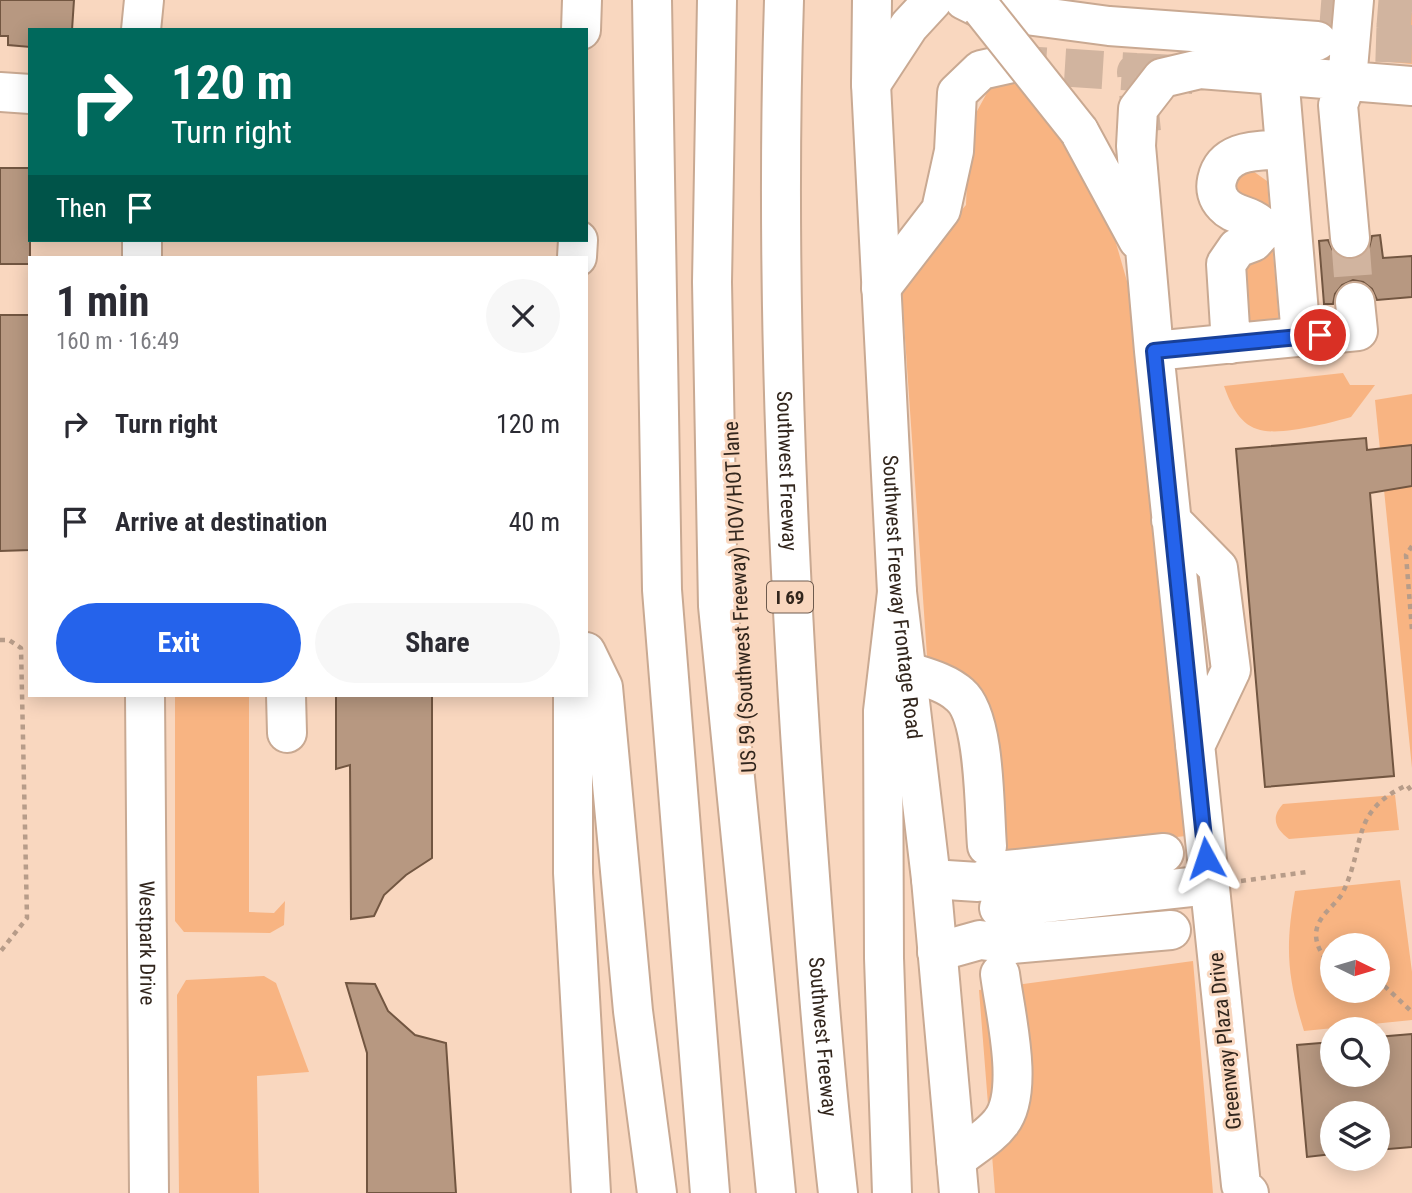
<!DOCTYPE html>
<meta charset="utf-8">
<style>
body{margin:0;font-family:"Roboto Condensed",sans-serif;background:#f7f7f7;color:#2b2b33;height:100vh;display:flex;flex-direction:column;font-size:26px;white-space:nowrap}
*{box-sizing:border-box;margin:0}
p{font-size:23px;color:#7c7c81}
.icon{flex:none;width:38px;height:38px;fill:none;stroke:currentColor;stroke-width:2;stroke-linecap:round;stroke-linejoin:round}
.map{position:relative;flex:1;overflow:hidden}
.side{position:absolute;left:28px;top:256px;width:560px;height:441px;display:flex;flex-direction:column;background:#fff;border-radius:0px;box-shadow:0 4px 18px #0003}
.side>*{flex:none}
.hud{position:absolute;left:28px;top:28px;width:560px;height:214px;border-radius:0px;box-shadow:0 4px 18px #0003;background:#00695c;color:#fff;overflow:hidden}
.needle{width:46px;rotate:95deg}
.fabs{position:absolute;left:1320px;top:933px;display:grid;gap:14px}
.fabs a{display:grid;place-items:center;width:70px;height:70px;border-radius:50%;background:#fff;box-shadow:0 4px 18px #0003;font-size:35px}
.pin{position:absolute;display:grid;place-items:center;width:60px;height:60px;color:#fff;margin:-30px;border:4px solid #fff;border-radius:50%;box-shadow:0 2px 7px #0007}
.me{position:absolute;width:77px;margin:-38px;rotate:355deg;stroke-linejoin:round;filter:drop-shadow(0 0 5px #0008)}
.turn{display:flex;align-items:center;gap:24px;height:147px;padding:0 28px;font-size:32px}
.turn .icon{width:91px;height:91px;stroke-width:2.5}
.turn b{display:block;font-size:49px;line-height:60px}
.then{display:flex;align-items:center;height:66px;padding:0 28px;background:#0003;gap:14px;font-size:26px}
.round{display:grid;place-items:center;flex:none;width:74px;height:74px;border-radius:37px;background:#f7f7f7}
.head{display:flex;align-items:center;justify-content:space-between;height:119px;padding:0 28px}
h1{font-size:42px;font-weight:700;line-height:52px}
.primary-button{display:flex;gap:14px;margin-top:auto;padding:14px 28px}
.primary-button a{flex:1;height:80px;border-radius:42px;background:#2563eb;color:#fff;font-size:28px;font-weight:700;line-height:80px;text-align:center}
.primary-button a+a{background:#f7f7f7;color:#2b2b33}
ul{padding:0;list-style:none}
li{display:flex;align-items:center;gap:21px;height:98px;padding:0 28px}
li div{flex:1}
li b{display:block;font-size:26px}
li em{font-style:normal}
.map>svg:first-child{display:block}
.green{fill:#f8b482;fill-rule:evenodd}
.building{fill:#b79881;stroke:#725641;stroke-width:2}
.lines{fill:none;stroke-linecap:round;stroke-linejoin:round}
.minor-tunnel{stroke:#d1b49f;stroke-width:38;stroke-dasharray:38 19;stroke-linecap:butt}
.minor-casing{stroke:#c9a992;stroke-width:42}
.major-casing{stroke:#c9a992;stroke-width:42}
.highway-casing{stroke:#c9a992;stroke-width:42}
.path{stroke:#b79c89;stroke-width:4.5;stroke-dasharray:5 5;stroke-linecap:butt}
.minor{stroke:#fff;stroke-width:38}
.major{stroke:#fff;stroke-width:38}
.highway{stroke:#fff;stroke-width:38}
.minor-bridge-casing{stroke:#c9a992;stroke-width:42;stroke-linecap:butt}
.minor-bridge{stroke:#fff;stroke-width:38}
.route-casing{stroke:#184099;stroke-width:18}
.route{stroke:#2563eb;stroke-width:12}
.labels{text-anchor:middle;stroke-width:6;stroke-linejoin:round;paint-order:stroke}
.shield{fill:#f9d7bf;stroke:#6e5b4e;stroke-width:2}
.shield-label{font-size:19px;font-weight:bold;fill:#32261d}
.street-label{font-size:21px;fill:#32261d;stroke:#f9d7bf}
</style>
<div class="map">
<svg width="1412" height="1193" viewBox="0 0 1412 1193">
<rect width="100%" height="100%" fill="#f9d7bf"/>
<!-- green -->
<path class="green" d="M1382 10 1412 13V64L1380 61Z
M1020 81 1103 198 1135 309 1186 836 1007 855 988 710 927 656 901 280 966 205 969 126 989 89Z
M1243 164 1267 181 1279 322 1258 332 1240 320 1238 206 1229 173Z
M1343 373 1350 385H1375L1351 417C1329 423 1278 437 1257 429 1238 423 1230 402 1224 386Z
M1412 394V768L1375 400Z
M175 695H249V912L274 913 285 901 284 925 270 933 184 932 175 921Z
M1395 795 1399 830 1289 839C1276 829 1270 818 1283 804Z
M1400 880 1412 972V1020L1304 1031C1287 976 1285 947 1295 891ZM1332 945H1377V990H1332Z
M1193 961 1213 1193H995L979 990Z
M264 976 276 983 309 1072 257 1076 259 1193H179L177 995 186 980Z"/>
<!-- building -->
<path class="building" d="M0 0H74L72 30H30V47L8 45V36H0Z
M0 168H30V264H0Z
M1380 235 1383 258 1412 256V297L1377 300 1372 289 1363 282 1353 280 1342 285 1335 294 1333 304H1324L1319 241 1328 240 1333 251 1340 257 1353 260 1362 256 1369 248 1372 236Z
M0 315H30V550L0 551Z
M1366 438 1367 450 1412 445V486L1370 493 1394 776 1265 787 1236 449Z
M336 695H432V858L406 875 384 895 374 916 351 919 350 765 336 769Z
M346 983 375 984 388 1011 415 1035 446 1043 456 1193H367V1053Z
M1412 1034V1147L1377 1150V1113H1332V1154L1307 1157 1297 1045 1332 1042V1074H1377V1037Z"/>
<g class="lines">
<!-- minor-tunnel -->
<path class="minor-tunnel" d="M1321 4 1412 11
M1319 41 1412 44
M1008 64 1136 72
M1142 132 1136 72 1193 75
M1350 238 1355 302"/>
<defs>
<path id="minor" d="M964 0 982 9 1109 26 1317 41
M1279 75 1301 337
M0 92 30 94
M1079 131 1138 240
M1350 238 1338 105 1347 80 1354 0
M881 288 941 210 954 151 957 93 981 70 1008 64
M1231 344 1226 264 1237 248 1253 242 1265 229C1248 212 1236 218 1224 205 1217 198 1215 189 1217 180 1224 148 1259 151 1285 149
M1154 351 1358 331 1355 302
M1171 520 1218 568 1231 670 1195 746
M906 671C924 677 946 682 960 695 986 717 984 811 987 846
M286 695 287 733
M931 879 978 882 1007 870 1164 853
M999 908 1209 885
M937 952 980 940 1013 944 1171 930
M956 1160C971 1147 990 1137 1001 1122 1025 1091 1005 1013 1000 974
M1249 1193 1241 1185 1154 351 1136 146 1138 109 1162 78 1200 69 1412 86"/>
<g id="major">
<path id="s1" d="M872 0 871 84 897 592 931 879 959 1193"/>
<path d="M141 30 144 0"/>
<path d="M581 30 582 0"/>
<path d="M871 84 909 26 933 0"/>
<path d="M142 240V257"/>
<path d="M577 257 578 240"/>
<path id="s2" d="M145 695 149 1193"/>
<path d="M573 695V873L591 1193"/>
</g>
<g id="highway">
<path d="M652 0 662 590 710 1193"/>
<path d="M717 0 712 282 718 606 776 1193"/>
<path id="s3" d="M784 0C775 274 787 549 806 822 815 946 824 1070 838 1193"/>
<path d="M586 652 603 687 633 1011 657 1193"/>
<path d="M892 1193 884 958 883 711 897 592"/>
</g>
</defs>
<!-- minor casing -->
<use href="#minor" class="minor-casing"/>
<!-- major casing -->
<use href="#major" class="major-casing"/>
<!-- highway casing -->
<use href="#highway" class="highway-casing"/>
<!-- path -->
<path class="path" d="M1412 546 1406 555 1412 630
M0 640H9L21 648 27 918 0 952
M1241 881 1307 872
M1332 967C1324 957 1316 948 1316 934 1317 914 1337 906 1344 890 1366 842 1350 812 1407 785L1412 792
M1377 979 1412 1012"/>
<!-- minor -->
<use href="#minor" class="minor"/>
<!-- major -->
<use href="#major" class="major"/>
<!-- highway -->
<use href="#highway" class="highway"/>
<defs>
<path id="minor-bridge" d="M982 9 1079 131"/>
</defs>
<!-- minor-bridge casing -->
<use href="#minor-bridge" class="minor-bridge-casing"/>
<!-- minor-bridge -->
<use href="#minor-bridge" class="minor-bridge"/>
</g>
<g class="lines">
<defs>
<path id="route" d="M1206 858 1154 351 1320 335"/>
</defs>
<!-- route casing -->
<use href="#route" class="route-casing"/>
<!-- route -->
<use href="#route" class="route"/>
</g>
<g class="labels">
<!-- shield labels -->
<rect class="shield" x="767" y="581.5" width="46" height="31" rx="5"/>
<g class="shield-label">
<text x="790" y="604">I 69</text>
</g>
<!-- street labels -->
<g class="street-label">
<text dy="7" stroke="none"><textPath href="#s3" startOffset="471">Southwest Freeway</textPath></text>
<text transform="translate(740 597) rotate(-93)" y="7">US 59 (Southwest Freeway) HOV/HOT lane</text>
<text dy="7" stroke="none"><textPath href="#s1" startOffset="598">Southwest Freeway Frontage Road</textPath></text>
<text dy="7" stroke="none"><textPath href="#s2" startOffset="248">Westpark Drive</textPath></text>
<text dy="7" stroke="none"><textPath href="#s3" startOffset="1038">Southwest Freeway</textPath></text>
<text transform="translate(1225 1041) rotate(-96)" y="7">Greenway Plaza Drive</text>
</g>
</g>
</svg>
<div class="fabs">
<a><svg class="needle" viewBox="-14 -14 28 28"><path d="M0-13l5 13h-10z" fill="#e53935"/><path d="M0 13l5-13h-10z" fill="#7c7c81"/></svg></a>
<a><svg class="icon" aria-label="search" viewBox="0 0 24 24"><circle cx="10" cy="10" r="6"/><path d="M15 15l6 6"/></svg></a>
<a><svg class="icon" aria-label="layers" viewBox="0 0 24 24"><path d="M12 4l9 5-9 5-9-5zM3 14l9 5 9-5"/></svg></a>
</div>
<div class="pin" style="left:1320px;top:335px;background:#d93025"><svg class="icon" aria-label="arrive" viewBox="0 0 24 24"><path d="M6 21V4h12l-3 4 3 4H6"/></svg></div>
<svg class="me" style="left:1206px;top:858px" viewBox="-20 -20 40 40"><path d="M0-17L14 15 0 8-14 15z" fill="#2563eb" stroke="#fff" stroke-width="4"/></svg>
<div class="hud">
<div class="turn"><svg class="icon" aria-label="right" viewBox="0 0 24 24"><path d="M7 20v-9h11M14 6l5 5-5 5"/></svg><div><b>120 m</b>Turn right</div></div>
<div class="then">Then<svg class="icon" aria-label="arrive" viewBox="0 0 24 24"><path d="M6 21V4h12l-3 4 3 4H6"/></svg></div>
</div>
<section class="side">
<div class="head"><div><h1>1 min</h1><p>160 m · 16:49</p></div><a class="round"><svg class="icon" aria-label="close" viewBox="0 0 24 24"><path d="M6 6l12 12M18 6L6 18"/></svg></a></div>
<ul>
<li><svg class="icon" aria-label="right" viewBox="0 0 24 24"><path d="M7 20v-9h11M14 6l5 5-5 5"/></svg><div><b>Turn right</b></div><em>120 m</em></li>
<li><svg class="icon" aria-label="arrive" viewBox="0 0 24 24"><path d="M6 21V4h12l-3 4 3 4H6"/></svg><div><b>Arrive at destination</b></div><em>40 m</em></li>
</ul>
<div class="primary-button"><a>Exit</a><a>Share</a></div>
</section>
</div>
